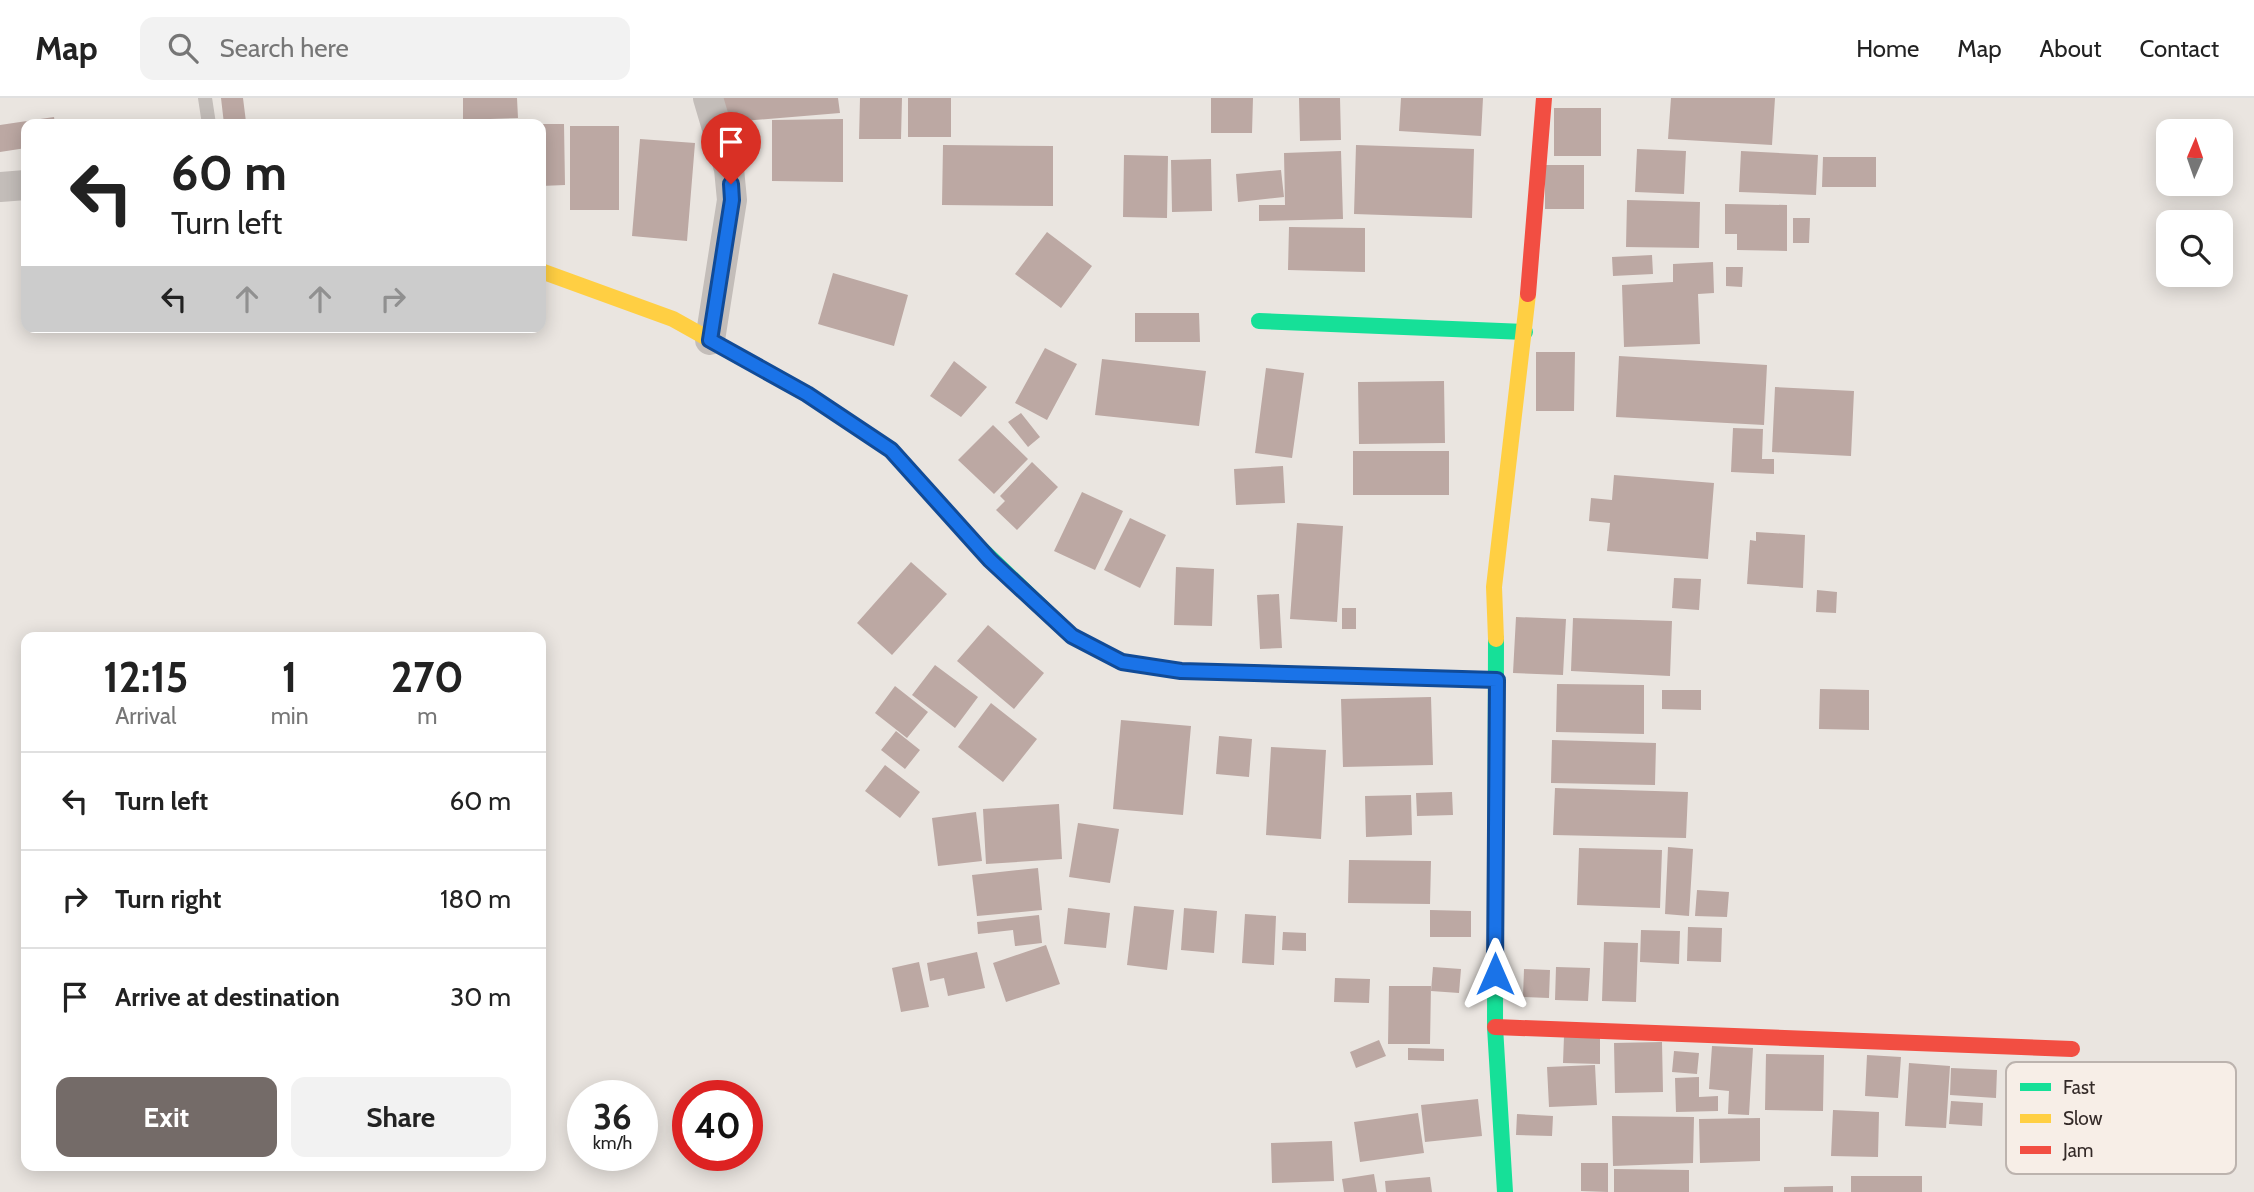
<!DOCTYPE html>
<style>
body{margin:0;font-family:Cabin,sans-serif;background:#f2f2f2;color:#222;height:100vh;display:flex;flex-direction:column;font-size:26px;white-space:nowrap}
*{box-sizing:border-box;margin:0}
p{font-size:23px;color:#767676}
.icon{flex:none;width:38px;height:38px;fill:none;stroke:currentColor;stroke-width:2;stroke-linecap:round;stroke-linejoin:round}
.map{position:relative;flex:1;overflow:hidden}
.details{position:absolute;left:21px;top:534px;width:525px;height:539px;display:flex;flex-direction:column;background:#fff;border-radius:14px;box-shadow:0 4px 18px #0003}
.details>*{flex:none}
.guide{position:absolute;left:21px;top:21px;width:525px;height:214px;border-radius:14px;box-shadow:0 4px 18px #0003;background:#fff;color:#222;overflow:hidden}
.needle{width:46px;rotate:2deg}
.tools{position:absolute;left:2156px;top:21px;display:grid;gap:14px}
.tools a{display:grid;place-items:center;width:77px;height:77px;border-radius:14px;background:#fff;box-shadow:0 4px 18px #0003;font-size:35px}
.speed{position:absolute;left:567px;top:982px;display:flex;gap:14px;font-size:35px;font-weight:700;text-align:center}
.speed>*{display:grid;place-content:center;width:91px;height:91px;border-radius:50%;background:#fff;box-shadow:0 4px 18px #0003;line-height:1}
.speed small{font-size:18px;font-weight:400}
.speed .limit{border:10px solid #d22;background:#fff;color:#111}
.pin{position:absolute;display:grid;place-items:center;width:60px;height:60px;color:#fff;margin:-72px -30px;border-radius:50% 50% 50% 0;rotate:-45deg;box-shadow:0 0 7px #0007}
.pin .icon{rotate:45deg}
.me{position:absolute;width:77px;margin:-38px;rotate:0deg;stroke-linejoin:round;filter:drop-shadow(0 0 5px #0008)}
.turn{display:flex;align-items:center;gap:24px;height:147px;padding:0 35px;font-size:32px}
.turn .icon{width:91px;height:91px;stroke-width:2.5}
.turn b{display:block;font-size:49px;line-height:60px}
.lanes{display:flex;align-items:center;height:66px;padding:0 35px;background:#0003;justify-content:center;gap:35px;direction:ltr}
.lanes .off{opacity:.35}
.eta{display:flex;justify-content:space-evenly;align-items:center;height:119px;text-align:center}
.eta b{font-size:42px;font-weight:700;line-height:49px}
.button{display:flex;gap:14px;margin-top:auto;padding:14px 35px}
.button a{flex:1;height:80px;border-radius:14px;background:#746b68;color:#fff;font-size:28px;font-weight:700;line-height:80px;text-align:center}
.button a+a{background:#f2f2f2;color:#222}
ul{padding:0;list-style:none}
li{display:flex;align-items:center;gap:21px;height:98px;padding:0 35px;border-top:2px solid #e0e0e0}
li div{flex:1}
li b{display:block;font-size:26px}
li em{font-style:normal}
header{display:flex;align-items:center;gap:42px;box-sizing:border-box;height:98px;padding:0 35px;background:#fff;border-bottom:2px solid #e0e0e0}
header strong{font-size:33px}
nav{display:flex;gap:38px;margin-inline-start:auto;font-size:24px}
.search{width:490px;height:63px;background:#f2f2f2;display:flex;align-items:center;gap:18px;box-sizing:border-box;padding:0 24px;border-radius:14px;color:#767676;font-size:26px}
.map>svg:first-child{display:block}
.building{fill:#bca8a3}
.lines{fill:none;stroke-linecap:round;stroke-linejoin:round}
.lane{stroke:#c3bdb9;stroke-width:14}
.street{stroke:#c3bdb9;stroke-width:30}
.fast{stroke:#16e098;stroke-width:16}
.slow{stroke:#ffcf43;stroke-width:16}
.jam{stroke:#f24e42;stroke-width:16}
.route-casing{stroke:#114b97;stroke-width:18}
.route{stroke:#1a73e8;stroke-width:12}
.key{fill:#f7eee7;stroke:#bcb3ae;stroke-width:2}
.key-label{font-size:19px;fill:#342a28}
</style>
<header>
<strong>Map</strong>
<div class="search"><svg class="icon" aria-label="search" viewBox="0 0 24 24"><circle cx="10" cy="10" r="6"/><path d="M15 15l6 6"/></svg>Search here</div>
<nav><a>Home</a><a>Map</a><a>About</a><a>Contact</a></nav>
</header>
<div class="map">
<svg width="2254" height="1094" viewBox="0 0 2254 1094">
<rect width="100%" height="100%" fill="#eae5e0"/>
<!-- building -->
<path class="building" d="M221 0H243L246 24 224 26Z
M463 0H517L518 20 463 22Z
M716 0H838L840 15 718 25Z
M860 0H902L901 41H859Z
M908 0H951V39H908Z
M1211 0H1253L1252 35H1211Z
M1299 0H1340L1341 42 1300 43Z
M1401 0H1483L1481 38 1399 33Z
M1671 0H1775L1772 47 1668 41Z
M1554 10H1601V58H1554Z
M54 19 55 26H26V50L0 54V27Z
M843 21V84L772 83V22Z
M541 26H564L565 87 541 88Z
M570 28H619V112H570Z
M640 41 695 45 687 143 632 138Z
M943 47 1053 48V108L942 107Z
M1356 47 1474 51 1472 120 1354 116Z
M1637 51 1686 53 1684 96 1635 94Z
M1341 53 1343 121 1259 123V107H1285L1284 55Z
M1741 53 1818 57 1816 97 1739 94Z
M1124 57 1168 58 1167 120 1123 119Z
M1823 59H1876V89H1822Z
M1211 61 1212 113 1172 114 1171 62Z
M1545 67H1584V111H1545Z
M1281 72 1284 99 1238 104 1236 76Z
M1627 102 1700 104 1699 150 1626 149Z
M1725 106 1787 107V153L1737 152V136H1725Z
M1793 120H1810L1809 145H1793Z
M1289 129 1365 130V174L1288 172Z
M1047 134 1092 168 1061 210 1015 176Z
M1652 157 1653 176 1613 178 1612 159Z
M1713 164 1714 195 1698 196 1700 246 1624 249 1622 187 1673 184V166Z
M1726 169H1743L1742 189 1726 188Z
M833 175 908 197 894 248 818 226Z
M1135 215H1199L1200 244H1135Z
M1045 250 1077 266 1047 322 1015 305Z
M1536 254H1575L1574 313H1536Z
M1619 258 1767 267 1764 327 1616 319Z
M1102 261 1206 273 1199 328 1095 317Z
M954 263 987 289 961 319 930 298Z
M1266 270 1304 275 1292 360 1255 355Z
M1444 283 1445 345 1359 346 1358 284Z
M1775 289 1854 293 1851 358 1772 354Z
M1021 315 1040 339 1028 349 1008 324Z
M993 327 1028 361 994 396 958 362Z
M1733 330 1763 331 1762 361H1774V376L1731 374Z
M1353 353H1449V397H1353Z
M1032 364 1058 389 1017 432 996 412 1005 403 1000 398Z
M1283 368 1285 405 1236 407 1234 371Z
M1614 377 1714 385 1708 461 1607 453 1610 425 1589 423 1591 400 1612 402Z
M1082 394 1123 413 1095 472 1054 453Z
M1130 420 1166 437 1140 490 1104 472Z
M1297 425 1343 428 1337 524 1290 521Z
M1756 434 1805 437 1803 490 1747 486 1750 442 1756 443Z
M911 464 947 496 892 557 857 525Z
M1176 469 1214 471 1212 528 1174 527Z
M1674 480 1701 481 1699 512 1672 510Z
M1817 492 1837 494 1836 515 1816 514Z
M1279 496 1282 550 1260 551 1257 497Z
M1342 510H1356V531H1342Z
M1516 519 1566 521 1563 577 1513 575Z
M1573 520 1672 523 1670 578 1571 573Z
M988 527 1044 575 1014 611 957 563Z
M935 567 978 599 955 630 912 597Z
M1557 586 1644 587V636L1556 634Z
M895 588 928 614 907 640 875 615Z
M1820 591 1869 592V632L1819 631Z
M1662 592H1701V612L1662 611Z
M1431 599 1433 667 1343 669 1341 601Z
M991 605 1037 641 1003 684 958 649Z
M1121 622 1191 628 1183 717 1113 711Z
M896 633 920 652 905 671 881 652Z
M1219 638 1252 641 1249 679 1216 676Z
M1552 642 1656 645 1655 687 1551 685Z
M1271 649 1326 652 1321 741 1266 737Z
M885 667 920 694 900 720 865 693Z
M1555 690 1688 694 1686 740 1553 737Z
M1452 694 1453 717 1417 718 1416 695Z
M1411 697 1412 737 1366 739 1365 698Z
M1059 706 1062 761 986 766 983 711Z
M976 714 982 763 938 768 932 720Z
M1078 725 1119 731 1110 785 1069 779Z
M1668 749 1693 751 1689 818 1665 816Z
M1579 750 1662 752 1660 810 1577 807Z
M1349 762 1431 763 1430 806 1348 805Z
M1038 770 1042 812 977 818 972 777Z
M1697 792 1729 794 1727 819 1695 818Z
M1134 808 1174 812 1167 872 1127 867Z
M1068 810 1110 815 1106 850 1064 846Z
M1184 810 1217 813 1214 855 1181 852Z
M1430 812 1471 813V839H1430Z
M1245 816 1276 818 1274 867 1242 865Z
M1039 817 1042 845 1015 848 1013 832 978 836 977 824Z
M1688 829 1722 830 1721 864 1687 863Z
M1641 832 1680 833 1679 866 1640 864Z
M1283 834 1306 835V853L1282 852Z
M1604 844 1638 845 1636 904 1602 903Z
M1046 847 1060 886 1006 904 993 865Z
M977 854 985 890 948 898 944 880 930 883 927 865Z
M919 864 929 909 901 914 892 870Z
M1433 869 1461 871 1459 895 1431 893Z
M1556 869 1590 870 1588 903 1555 902Z
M1524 871 1550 872 1549 900 1523 899Z
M1335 880 1370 881 1369 905 1334 904Z
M1389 888H1431L1430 946H1388Z
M1564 938 1600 939V966L1563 965Z
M1379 942 1386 958 1356 970 1350 954Z
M1662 944 1663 994 1615 995 1614 945Z
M1712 948 1753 950 1749 1017 1728 1016 1729 993 1709 991Z
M1408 950 1444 951V963L1408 962Z
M1674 953 1699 955 1697 976 1672 974Z
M1766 956 1824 957 1823 1013 1765 1012Z
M1867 957 1901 959 1898 1000 1865 998Z
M1909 965 1950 968 1946 1030 1905 1028Z
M1595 967 1597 1007 1549 1009 1547 969Z
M1951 970 1997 972 1996 1000 1950 997Z
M1699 979V999L1718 998V1013L1676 1014 1675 980Z
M1478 1001 1482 1038 1425 1044 1421 1007Z
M1951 1003 1983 1005 1982 1028 1949 1026Z
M1833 1012 1879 1014 1878 1059 1831 1058Z
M1418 1015 1424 1055 1360 1064 1354 1024Z
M1517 1016 1553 1018 1552 1038 1516 1037Z
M1612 1018 1694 1019 1693 1065 1613 1068Z
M1760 1020V1063L1700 1065 1699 1021Z
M1332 1043 1334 1083 1272 1085 1271 1045Z
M1581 1065H1608V1094L1581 1093Z
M1614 1071 1689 1072V1094H1614Z
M1374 1076 1377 1094H1344L1342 1081Z
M1851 1078H1922V1094H1851Z
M1430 1079 1432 1094H1386L1385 1083Z
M1833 1088V1094H1784V1089Z"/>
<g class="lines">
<!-- lane -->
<path class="lane" d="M205 0 209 26"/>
<!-- street -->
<path class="street" d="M708 0 729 71 732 102 710 242
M0 89 26 87"/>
<!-- fast -->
<path class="fast" d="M1259 223 1525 234
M976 446 1072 538 1122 564 1181 573 1260 575
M1496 541 1495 929 1505 1094"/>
<!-- slow -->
<path class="slow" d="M541 173 673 221 807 296 891 352 976 446
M1496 541 1494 489 1528 196
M1260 575 1497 582"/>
<!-- jam -->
<path class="jam" d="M1528 196 1544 0
M1495 929 2072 951"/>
</g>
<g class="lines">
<defs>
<path id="route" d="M731 86 732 102 710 242 807 296 891 352 990 462 1072 538 1122 564 1181 573 1497 582 1495 876"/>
</defs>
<!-- route casing -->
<use href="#route" class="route-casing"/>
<!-- route -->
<use href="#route" class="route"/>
</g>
<!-- legend -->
<rect x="2006" y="964" width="230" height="112" rx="10" class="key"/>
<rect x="2020" y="985" width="31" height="8" fill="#16e098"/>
<rect x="2020" y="1016" width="31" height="9" fill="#ffcf43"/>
<rect x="2020" y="1048" width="31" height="8" fill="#f24e42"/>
<g class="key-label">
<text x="2063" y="996">Fast</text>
<text x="2063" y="1027">Slow</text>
<text x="2063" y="1059">Jam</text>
</g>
</svg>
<div class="tools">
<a><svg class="needle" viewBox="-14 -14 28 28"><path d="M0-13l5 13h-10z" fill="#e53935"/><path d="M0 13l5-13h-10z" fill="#767676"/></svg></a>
<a><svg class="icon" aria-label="search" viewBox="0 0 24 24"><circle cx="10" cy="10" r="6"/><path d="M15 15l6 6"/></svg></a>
</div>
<div class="speed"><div>36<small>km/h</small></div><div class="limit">40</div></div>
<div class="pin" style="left:731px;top:86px;background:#d93025"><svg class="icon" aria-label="arrive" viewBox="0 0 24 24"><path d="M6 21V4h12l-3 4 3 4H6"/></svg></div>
<svg class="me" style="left:1495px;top:876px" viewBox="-20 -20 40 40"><path d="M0-17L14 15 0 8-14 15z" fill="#1a73e8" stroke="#fff" stroke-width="4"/></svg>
<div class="guide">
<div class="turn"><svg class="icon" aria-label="left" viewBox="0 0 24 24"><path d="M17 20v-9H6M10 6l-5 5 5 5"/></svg><div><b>60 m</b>Turn left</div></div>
<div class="lanes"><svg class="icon" aria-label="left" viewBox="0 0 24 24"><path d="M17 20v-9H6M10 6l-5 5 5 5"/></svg><svg class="icon off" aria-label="ahead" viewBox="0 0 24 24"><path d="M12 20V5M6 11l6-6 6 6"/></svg><svg class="icon off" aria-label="ahead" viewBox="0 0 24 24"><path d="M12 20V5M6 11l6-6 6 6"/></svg><svg class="icon off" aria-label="right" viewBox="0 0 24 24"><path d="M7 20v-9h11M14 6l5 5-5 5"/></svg></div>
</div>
<section class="details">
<div class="eta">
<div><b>12:15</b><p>Arrival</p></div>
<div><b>1</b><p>min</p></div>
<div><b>270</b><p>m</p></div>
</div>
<ul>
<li><svg class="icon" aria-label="left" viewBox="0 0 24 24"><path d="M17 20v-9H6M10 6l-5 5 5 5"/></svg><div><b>Turn left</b></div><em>60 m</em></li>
<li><svg class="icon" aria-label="right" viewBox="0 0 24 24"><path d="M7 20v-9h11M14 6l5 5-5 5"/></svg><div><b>Turn right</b></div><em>180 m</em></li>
<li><svg class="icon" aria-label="arrive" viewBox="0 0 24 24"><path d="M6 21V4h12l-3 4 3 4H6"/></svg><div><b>Arrive at destination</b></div><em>30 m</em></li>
</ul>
<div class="button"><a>Exit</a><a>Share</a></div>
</section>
</div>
